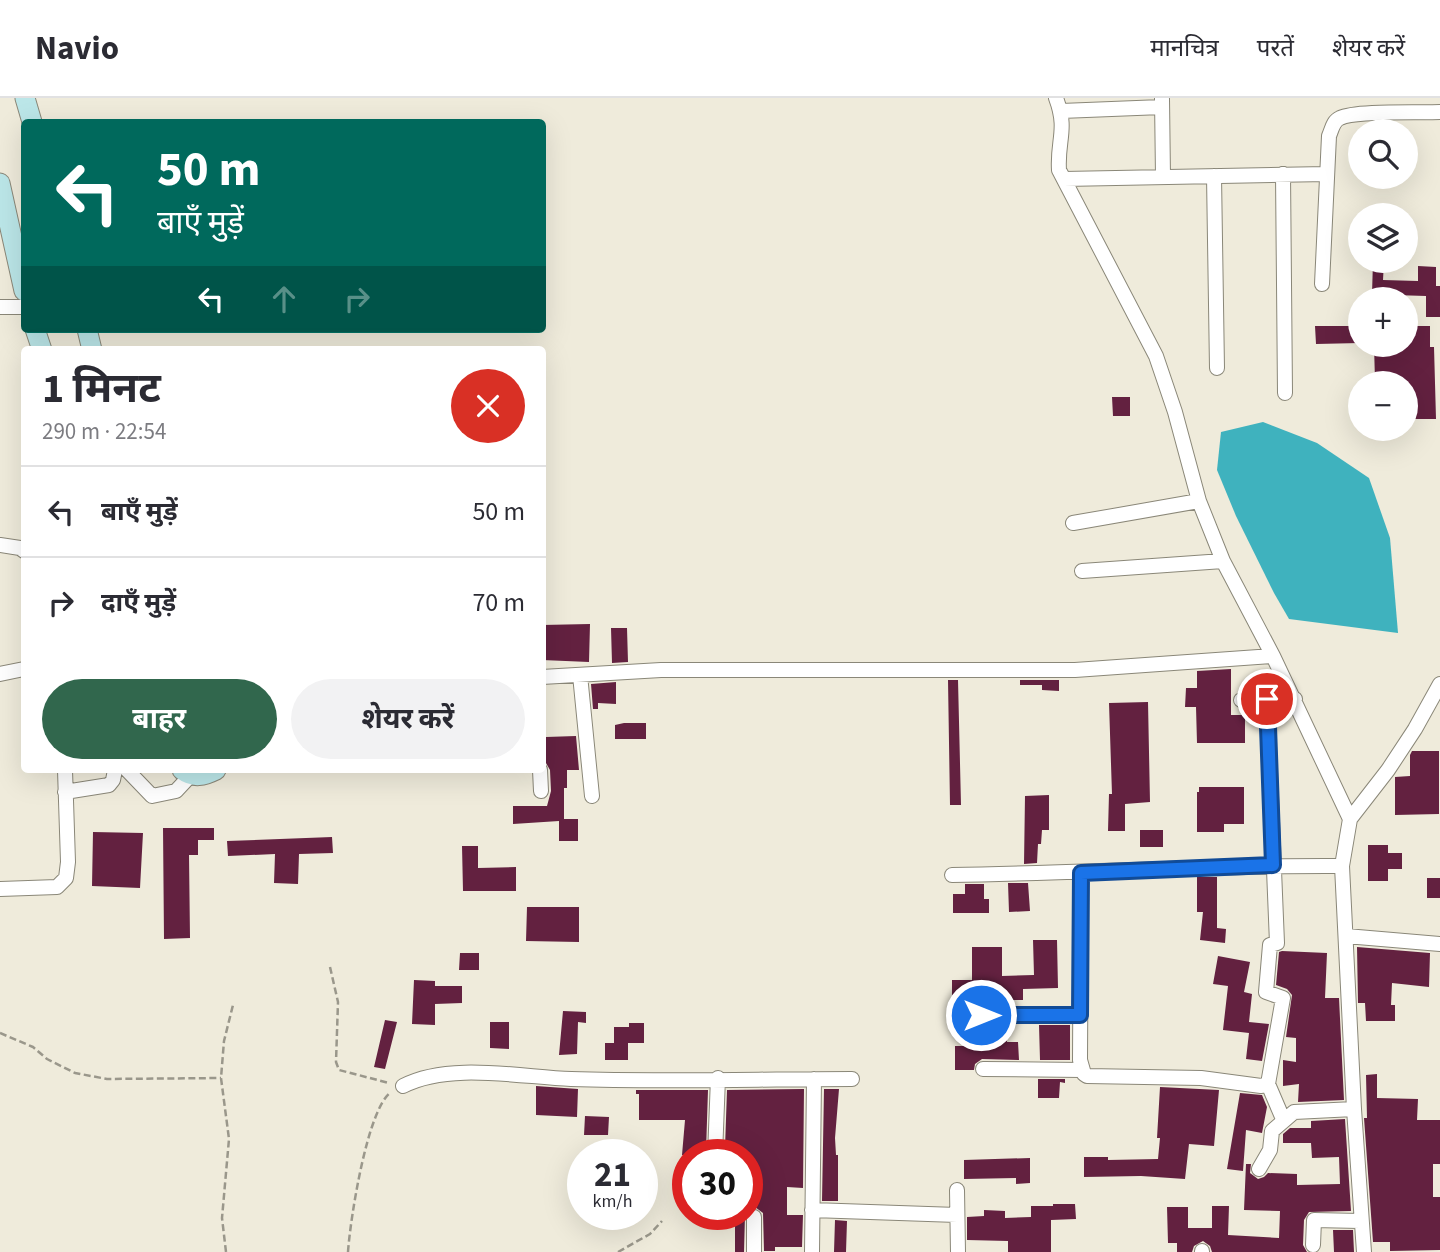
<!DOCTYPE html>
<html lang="hi">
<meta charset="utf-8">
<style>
body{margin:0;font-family:"Source Sans 3","Noto Sans Devanagari",sans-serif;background:#f2f2f3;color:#2b2b33;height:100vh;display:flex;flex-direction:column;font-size:26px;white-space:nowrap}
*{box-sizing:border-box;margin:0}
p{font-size:23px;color:#7c7c81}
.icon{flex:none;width:38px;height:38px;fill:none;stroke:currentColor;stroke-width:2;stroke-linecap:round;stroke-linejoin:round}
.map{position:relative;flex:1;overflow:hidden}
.panel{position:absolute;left:21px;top:248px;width:525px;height:427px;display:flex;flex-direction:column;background:#fff;border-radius:7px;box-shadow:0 7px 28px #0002}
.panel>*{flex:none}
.hud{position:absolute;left:21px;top:21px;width:525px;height:214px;border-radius:7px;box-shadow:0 7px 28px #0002;background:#00695c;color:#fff;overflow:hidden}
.tools{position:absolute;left:1348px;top:21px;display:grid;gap:14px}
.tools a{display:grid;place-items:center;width:70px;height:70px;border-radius:50%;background:#fff;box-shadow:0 7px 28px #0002;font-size:35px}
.speed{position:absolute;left:567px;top:1041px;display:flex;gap:14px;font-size:35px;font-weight:700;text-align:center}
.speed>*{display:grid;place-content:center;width:91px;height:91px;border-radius:50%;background:#fff;box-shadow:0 7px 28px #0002;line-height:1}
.speed small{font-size:18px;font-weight:400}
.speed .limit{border:10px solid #d22;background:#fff;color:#111}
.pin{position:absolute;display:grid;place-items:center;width:60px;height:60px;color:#fff;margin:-30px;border:4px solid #fff;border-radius:50%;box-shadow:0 2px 7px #0007}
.me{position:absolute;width:77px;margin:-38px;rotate:90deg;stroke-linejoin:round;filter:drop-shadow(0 0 5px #0008)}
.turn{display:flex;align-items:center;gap:24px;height:147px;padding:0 21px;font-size:32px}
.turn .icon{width:91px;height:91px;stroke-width:2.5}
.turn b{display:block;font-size:49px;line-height:60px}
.lanes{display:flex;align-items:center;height:66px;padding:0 21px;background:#0003;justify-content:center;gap:35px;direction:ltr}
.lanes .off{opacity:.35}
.round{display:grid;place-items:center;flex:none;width:74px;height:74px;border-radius:37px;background:#f2f2f3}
.headline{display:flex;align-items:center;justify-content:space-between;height:119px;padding:0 21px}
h1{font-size:42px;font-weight:700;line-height:52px}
.primary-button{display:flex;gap:14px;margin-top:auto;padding:14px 21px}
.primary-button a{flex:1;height:80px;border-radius:42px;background:#31674d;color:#fff;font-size:28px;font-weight:700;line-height:80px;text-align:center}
.primary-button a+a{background:#f2f2f3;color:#2b2b33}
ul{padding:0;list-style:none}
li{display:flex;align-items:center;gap:21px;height:91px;padding:0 21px;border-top:2px solid #e1e1e2}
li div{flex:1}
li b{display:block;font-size:26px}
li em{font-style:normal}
header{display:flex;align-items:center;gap:42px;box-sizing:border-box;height:98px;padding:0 35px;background:#fff;border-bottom:2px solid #e1e1e2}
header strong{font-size:33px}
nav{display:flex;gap:38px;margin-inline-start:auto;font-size:24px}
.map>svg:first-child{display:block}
.water{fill:#3fb2be}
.building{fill:#632140}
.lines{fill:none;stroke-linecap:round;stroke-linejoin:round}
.street-casing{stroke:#8a8778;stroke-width:16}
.secondary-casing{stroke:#8a8778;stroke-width:21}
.path{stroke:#9a978b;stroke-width:2.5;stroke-dasharray:7 3.5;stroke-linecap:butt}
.street{stroke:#fff;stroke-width:14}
.secondary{stroke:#bbe6e8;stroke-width:19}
.route-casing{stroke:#114b97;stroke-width:18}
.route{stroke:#1a73e8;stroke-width:12}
</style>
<header>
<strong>Navio</strong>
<nav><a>मानचित्र</a><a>परतें</a><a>शेयर करें</a></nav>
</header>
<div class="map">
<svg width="1440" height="1154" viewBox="0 0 1440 1154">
<rect width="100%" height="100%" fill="#efebdb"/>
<!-- water -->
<path class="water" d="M1263 324 1317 345 1369 380 1390 440 1398 535 1289 521 1274 495 1236 418 1217 372 1221 334Z"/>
<!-- building -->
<path class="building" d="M1373 163H1384L1383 182 1418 183V168L1436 169V188H1440V219H1426V198L1394 197V201H1375V196H1372Z
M1315 228H1360V245L1316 246Z
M1407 228H1430V249H1434L1436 321H1405V282L1375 283 1374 247H1407Z
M1112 299H1130V318H1113Z
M590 526 589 564 542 562V527Z
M611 530H627L628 564 612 565Z
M1231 571V617H1245V645H1197L1196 609H1185L1186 590H1197V573Z
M948 582H958L961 707H950Z
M1020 582H1059V593L1042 592V587H1020Z
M616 584V606L598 605V611H593L591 586Z
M1148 604 1150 704 1125 706V733H1108L1109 696H1112L1109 605Z
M624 625H646V641H615V627Z
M576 638 579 672H567V690H564V721H578V743H559V723L513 726V708H547L551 693 550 672 546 665V639Z
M1412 653H1439V716L1395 717V679L1410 678V657Z
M1199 689H1244V726H1224V734H1197V694H1199Z
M1049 697V732H1042L1041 746H1038L1037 765 1024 766 1025 698Z
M163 730H214V742H198V757H189L190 840 164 841Z
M1140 732H1163V749H1140Z
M93 734 143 735 140 790 92 788Z
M332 739 333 755 299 756 298 786 274 785 275 756 228 758 227 743Z
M1368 747H1388V755H1402V771H1388V783H1368Z
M462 748H478V770L516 769V793H463Z
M1197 779H1217V830L1226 831 1225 845 1200 842 1203 814H1197Z
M1427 780H1440V800H1427Z
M1008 785H1028L1030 813 1009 814Z
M965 786H984V801H989V815H953V796H965Z
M527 809H579V844L526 843Z
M1033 842H1057L1058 890 1023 891V902H1006L1007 907 952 909V882H972V849H1002V878L1034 877Z
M1357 849 1430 855 1429 889 1392 885 1391 907H1395V923H1366L1365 905H1358Z
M1282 853 1327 855 1325 900H1339L1344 1002 1298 1004 1299 986 1283 988V962L1296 964V940L1286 939 1292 897 1287 891 1276 887 1279 854Z
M460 855H479V872H459Z
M1218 858 1250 864 1244 894 1252 896 1249 924 1269 926 1262 963 1246 961 1249 935 1223 932 1228 888 1213 886Z
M414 882 435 883V888H462V905L435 906V927L412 926Z
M563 913 586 914V925L578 924 577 956 559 957Z
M385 922 397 924 385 971 374 969Z
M490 924H509V951L490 950Z
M629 925H644V945H628V962H605V945H614V929H629Z
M975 927H1007V944H1018L1019 962 982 961 975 966 974 972H955V948H975Z
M1039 927H1070V962H1040Z
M1377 976V1000L1418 1001 1417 1022H1440V1066H1433V1099H1440V1152L1390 1153V1144H1373L1364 1020H1367L1366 977Z
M1038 981H1065V985L1060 984 1059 1000H1038Z
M536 988 578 991 577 1019 536 1017Z
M1160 989 1219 992 1214 1048 1189 1046 1185 1081 1141 1078 1084 1079V1059H1108V1062L1158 1061 1160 1040H1157Z
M804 991 803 1090 787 1089V1117H803L802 1149H775V1153H764L763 1115 755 1109 747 1112V1057H742L743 1051 725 1050 727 992Z
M824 991H839L835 1040 836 1057H838V1103H822Z
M636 992H708L706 1053 693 1052V1057H682L685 1022H639V996H636Z
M1240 995 1262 997 1267 1009 1262 1035 1246 1032 1243 1073 1227 1071Z
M585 1018 609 1019 608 1037H584Z
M1345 1021 1351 1113 1309 1114 1304 1122 1303 1147 1307 1154H1212L1210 1148 1203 1143 1194 1148 1192 1154H1177V1145H1168L1167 1109H1188V1130H1212V1108H1229L1228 1137 1279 1140 1280 1113 1244 1112 1246 1066H1251L1250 1075 1258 1081 1264 1079 1268 1075 1297 1076V1087L1340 1086 1339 1059 1312 1060 1311 1045H1283V1036L1290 1030H1311V1023Z
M1030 1060V1085L1016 1086V1080L964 1081V1062Z
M1053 1106H1075L1076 1121 1051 1122V1154H1008V1143L967 1142V1119L984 1118V1112L1005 1113V1120L1031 1119V1108H1053Z
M735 1116H745L744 1154H735Z
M835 1122 847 1123 846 1154H834Z
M1333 1132H1353L1354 1154H1334Z"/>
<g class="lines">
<defs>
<path id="street" d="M1056 0C1068 32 1057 42 1059 72L1156 258 1175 314 1199 403 1223 463 1273 558 1350 721
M1162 1 1163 79
M1061 13 1162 9
M1283 76 1285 295
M1214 78 1217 270
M1064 81 1327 76
M1322 186 1329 38C1332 31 1333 23 1340 20 1356 12 1419 15 1440 14
M0 209H24
M1073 425 1199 403
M0 447 20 450 24 453
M1082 473 1223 463
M0 576 24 571
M580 577 592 698
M542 579 661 572H1075L1273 558
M1241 602 1295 601
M127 672 152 698 176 693 190 678
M540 672 541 693
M65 694 109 687 113 682 115 672
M1081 775 1080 962 1084 976 1087 978 1201 980 1261 988 1268 986 1283 900 1266 894 1270 847 1277 845 1267 601
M952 777C1082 775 1212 767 1342 768
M0 791 57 789 66 780 68 764 65 672
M1346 838 1440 846
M957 917H1080
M983 971 1082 972
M1268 986 1283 1021
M403 988C449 964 520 979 571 981 664 984 759 981 852 981
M715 1057 718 980
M1259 1071 1270 1052 1272 1033 1294 1014 1354 1011
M957 1092 958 1154
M812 1112 957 1117
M1313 1147 1314 1122 1360 1123
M754 1154V1119
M812 1154 814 981
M1202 1154V1153
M1364 1154 1354 1011 1342 768 1350 721 1388 672 1415 631 1440 586"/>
<path id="secondary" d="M25 0 32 24
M0 85 24 193
M35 231 42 252
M87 231 92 252
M182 672C194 681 204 678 216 672"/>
</defs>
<!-- street casing -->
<use href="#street" class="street-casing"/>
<!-- secondary casing -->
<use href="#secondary" class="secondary-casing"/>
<!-- path -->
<path class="path" d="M330 869 338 904 336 964 339 972 389 985
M0 935 33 949 47 961 75 975 107 981 221 980
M226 1154 222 1120 229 1041 221 980 224 943 233 907
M348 1154C350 1123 367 1011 391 994
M618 1154 650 1136 662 1123"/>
<!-- street -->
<use href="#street" class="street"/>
<!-- secondary -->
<use href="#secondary" class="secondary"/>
</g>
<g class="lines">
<defs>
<path id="route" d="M981 917H1080L1081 775 1273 767 1267 601"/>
</defs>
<!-- route casing -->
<use href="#route" class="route-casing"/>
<!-- route -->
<use href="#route" class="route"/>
</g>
</svg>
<div class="tools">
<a><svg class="icon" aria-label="search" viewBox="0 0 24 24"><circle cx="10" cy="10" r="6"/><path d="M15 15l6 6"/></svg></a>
<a><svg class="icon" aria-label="layers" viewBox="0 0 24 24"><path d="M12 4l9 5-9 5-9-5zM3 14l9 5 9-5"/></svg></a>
<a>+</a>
<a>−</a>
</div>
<div class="speed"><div>21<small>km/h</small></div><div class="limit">30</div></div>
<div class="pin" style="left:1267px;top:601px;background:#d93025"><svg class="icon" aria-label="arrive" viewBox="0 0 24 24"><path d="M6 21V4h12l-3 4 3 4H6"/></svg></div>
<svg class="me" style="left:981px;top:917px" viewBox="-20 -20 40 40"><circle r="17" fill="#1a73e8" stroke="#fff" stroke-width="3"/><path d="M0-11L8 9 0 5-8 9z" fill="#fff"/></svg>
<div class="hud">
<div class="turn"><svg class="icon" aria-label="left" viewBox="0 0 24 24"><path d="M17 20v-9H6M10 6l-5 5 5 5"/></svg><div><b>50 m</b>बाएँ मुड़ें</div></div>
<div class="lanes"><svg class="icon" aria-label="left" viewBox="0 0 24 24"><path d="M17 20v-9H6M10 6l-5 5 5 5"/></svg><svg class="icon off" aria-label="ahead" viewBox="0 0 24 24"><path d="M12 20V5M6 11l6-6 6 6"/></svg><svg class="icon off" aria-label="right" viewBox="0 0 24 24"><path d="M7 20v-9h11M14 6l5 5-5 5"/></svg></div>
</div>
<section class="panel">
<div class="headline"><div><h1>1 मिनट</h1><p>290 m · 22:54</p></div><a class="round" style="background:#d93025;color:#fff"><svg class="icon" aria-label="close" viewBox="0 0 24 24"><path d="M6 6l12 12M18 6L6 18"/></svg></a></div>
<ul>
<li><svg class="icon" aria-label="left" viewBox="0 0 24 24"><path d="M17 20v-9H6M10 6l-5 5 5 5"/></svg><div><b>बाएँ मुड़ें</b></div><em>50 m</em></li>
<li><svg class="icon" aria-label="right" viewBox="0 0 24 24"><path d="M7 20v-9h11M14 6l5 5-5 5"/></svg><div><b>दाएँ मुड़ें</b></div><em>70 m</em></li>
</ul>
<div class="primary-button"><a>बाहर</a><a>शेयर करें</a></div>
</section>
</div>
